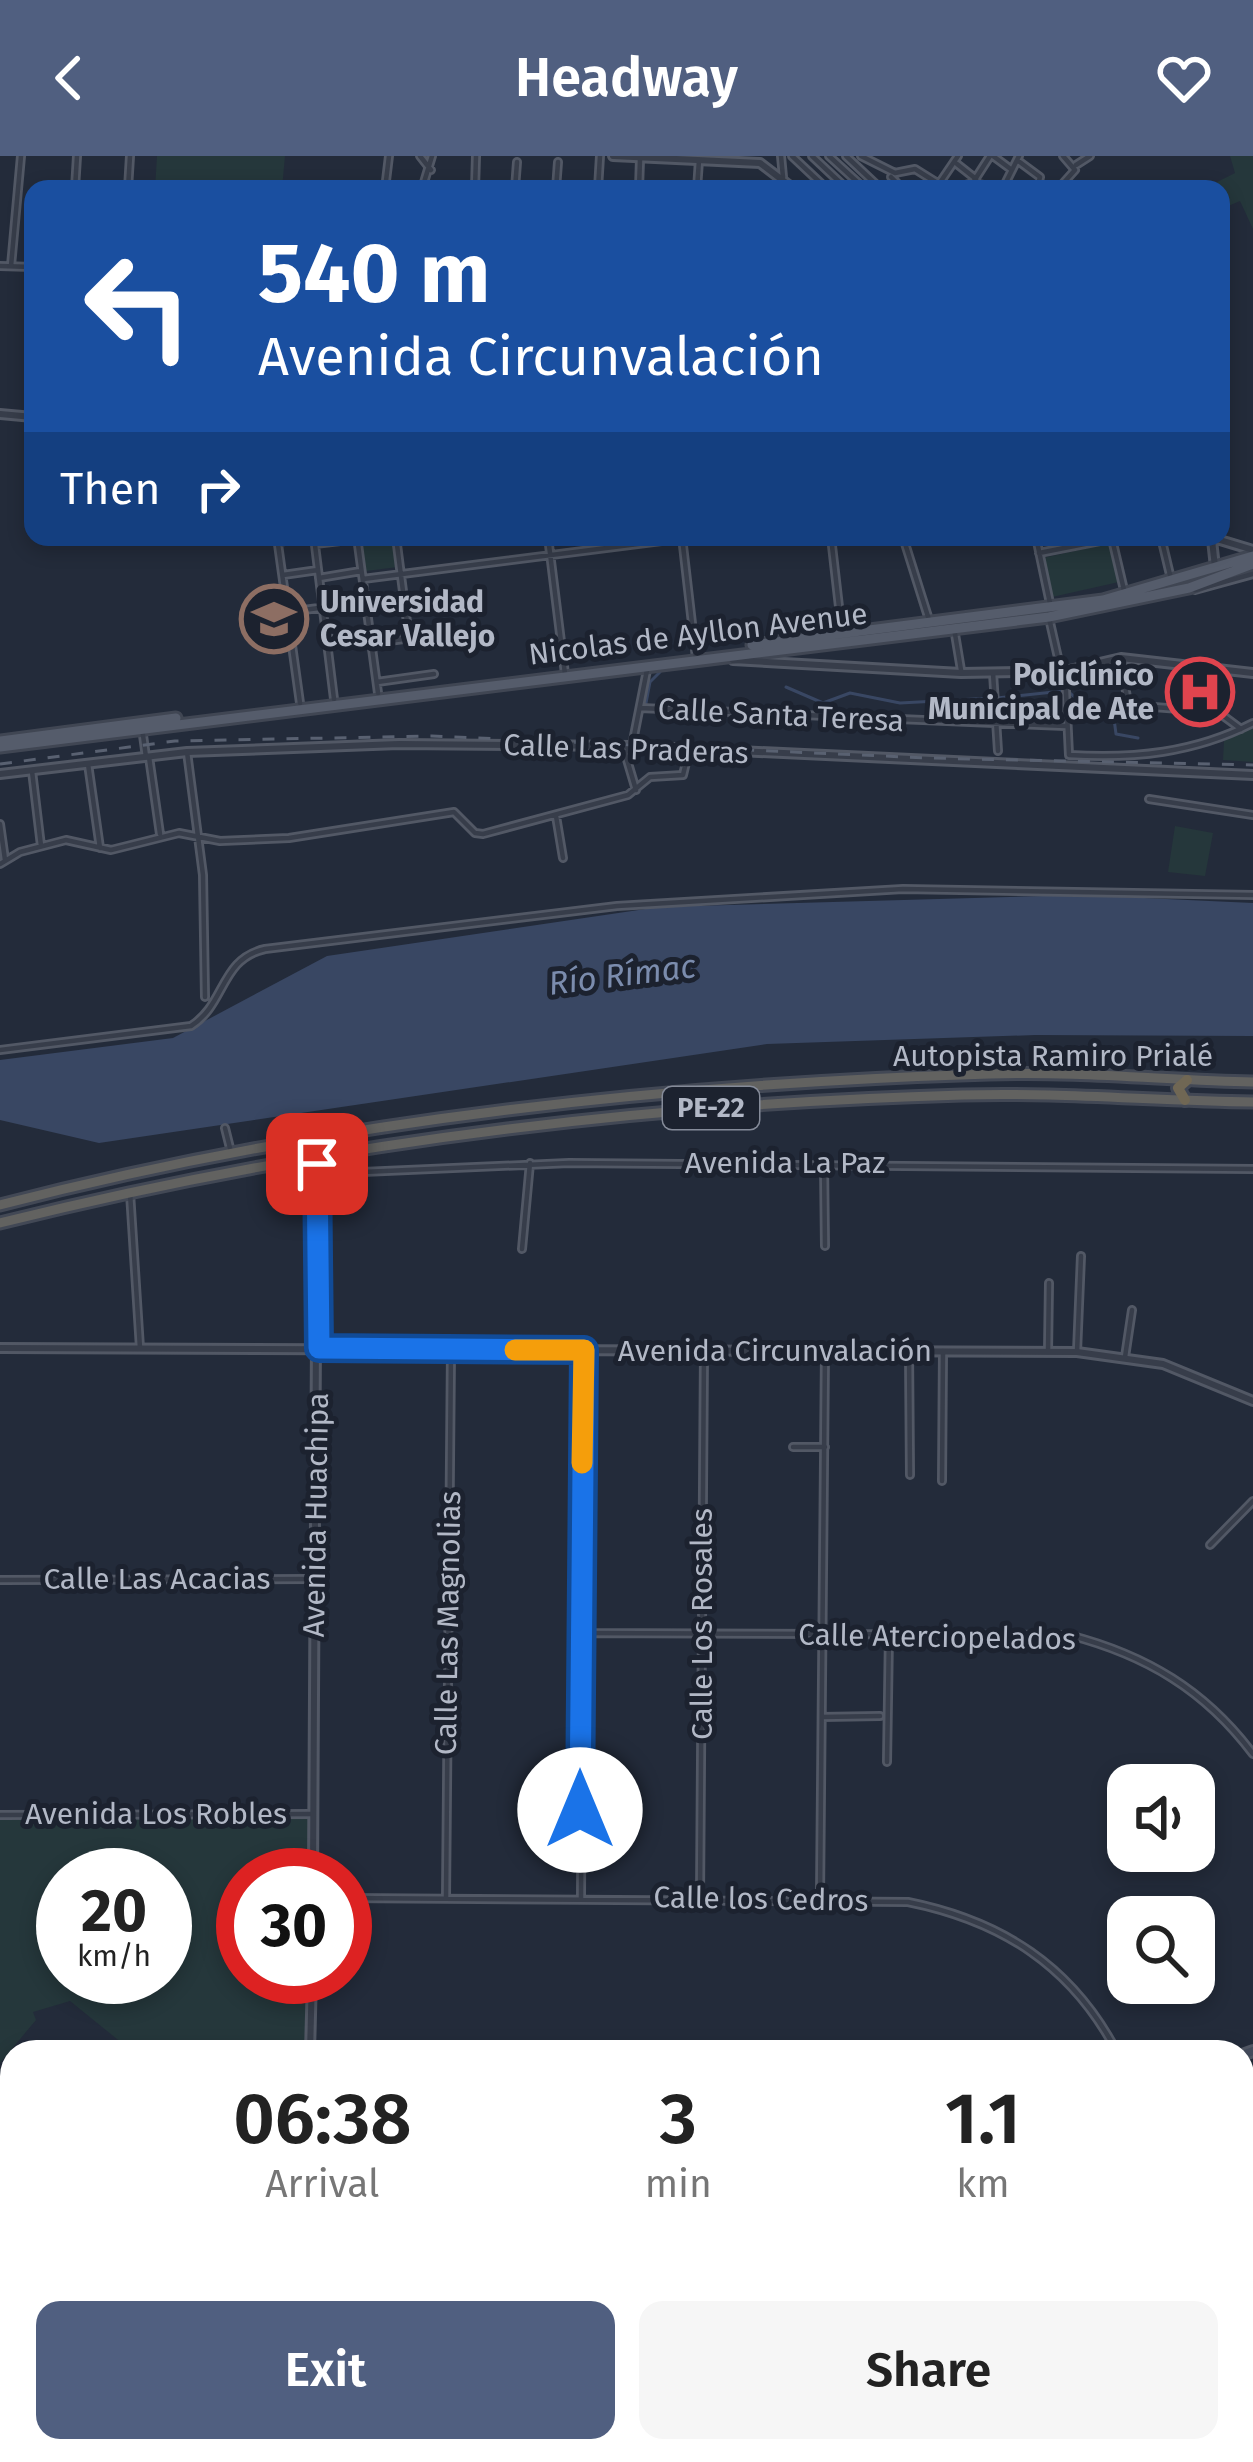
<!DOCTYPE html>
<meta charset="utf-8">
<style>
body{margin:0;font-family:"Fira Sans",sans-serif;background:#f6f6f6;color:#222;height:100vh;display:flex;flex-direction:column;font-size:45px;white-space:nowrap}
*{box-sizing:border-box;margin:0}
p{font-size:39px;color:#767676}
.icon{flex:none;width:66px;height:66px;fill:none;stroke:currentColor;stroke-width:2;stroke-linecap:round;stroke-linejoin:round}
.map{position:relative;flex:1;overflow:hidden}
.panel{position:absolute;left:0px;top:1884px;width:1254px;height:423px;display:flex;flex-direction:column;background:#fff;border-radius:36px 36px 0 0;box-shadow:0 6px 18px #0003}
.panel>*{flex:none}
.banner{position:absolute;left:24px;top:24px;width:1206px;height:366px;border-radius:24px;box-shadow:0 6px 18px #0003;background:#1a4fa0;color:#fff;overflow:hidden}
.fabs{position:absolute;left:1107px;top:1608px;display:grid;gap:24px}
.fabs a{display:grid;place-items:center;width:108px;height:108px;border-radius:24px;background:#fff;box-shadow:0 6px 18px #0003;font-size:60px}
.speed{position:absolute;left:36px;top:1692px;display:flex;gap:24px;font-size:60px;font-weight:700;text-align:center}
.speed>*{display:grid;place-content:center;width:156px;height:156px;border-radius:50%;background:#fff;box-shadow:0 6px 18px #0003;line-height:1}
.speed small{font-size:30px;font-weight:400}
.speed .limit{border:18px solid #d22;background:#fff;color:#111}
.pin{position:absolute;display:grid;place-items:center;width:102px;height:102px;color:#fff;margin:-51px;border-radius:24px;box-shadow:0 6px 18px #0006}
.me{position:absolute;width:132px;margin:-66px;rotate:0deg;stroke-linejoin:round;filter:drop-shadow(0 0 9px #0008)}
.turn{display:flex;align-items:center;gap:42px;height:252px;padding:0 36px;font-size:54px}
.turn .icon{width:156px;height:156px;stroke-width:2.5}
.turn b{display:block;font-size:84px;line-height:102px}
.then{display:flex;align-items:center;height:114px;padding:0 36px;background:#0003;gap:24px;font-size:45px}
.eta{display:flex;justify-content:space-evenly;align-items:center;height:204px;text-align:center}
.eta b{font-size:72px;font-weight:600;line-height:84px}
.button{display:flex;gap:24px;margin-top:auto;padding:24px 36px}
.button a{flex:1;height:138px;border-radius:24px;background:#505f80;color:#fff;font-size:48px;font-weight:600;line-height:138px;text-align:center}
.button a+a{background:#f6f6f6;color:#222}
header{display:flex;justify-content:space-between;align-items:center;height:156px;padding:0 36px;background:#505f80;color:#fff;font-size:54px;font-weight:600}
.map>svg:first-child{display:block}
.green{fill:#25373b;fill-rule:evenodd}
.water{fill:#394763}
.lines{fill:none;stroke-linecap:round;stroke-linejoin:round}
.stream{stroke:#394763;stroke-width:3}
.minor-casing{stroke:#525865;stroke-width:10}
.tertiary-casing{stroke:#525865;stroke-width:12}
.secondary-casing{stroke:#525865;stroke-width:14}
.primary-casing{stroke:#404653;stroke-width:15}
.trunk-casing{stroke:#424855;stroke-width:15}
.motorway-casing{stroke:#424855;stroke-width:16}
.minor{stroke:#373d4a;stroke-width:4.5}
.tertiary{stroke:#373d4a;stroke-width:6}
.secondary{stroke:#454c5d;stroke-width:8}
.primary{stroke:#555c6b;stroke-width:9}
.trunk{stroke:#626260;stroke-width:9}
.motorway{stroke:#706754;stroke-width:10}
.rail{stroke:#596171;stroke-width:3;stroke-dasharray:12 12;stroke-linecap:butt}
.route-casing{stroke:#114b97;stroke-width:30}
.route{stroke:#1a73e8;stroke-width:21}
.slow{stroke:#f59e0b;stroke-width:21}
.labels{text-anchor:middle;stroke-width:10;stroke-linejoin:round;paint-order:stroke}
.shield{fill:#1c222f;stroke:#858b99;stroke-width:3}
.shield-label{font-size:27px;font-weight:bold;fill:#b2b8c6}
.poi-label{font-size:30px;font-weight:bold;fill:#b2b8c6;stroke:#1c222f;text-anchor:start}
.street-label{font-size:30px;fill:#b2b8c6;stroke:#1c222f}
.water-label{font-size:33px;font-style:italic;fill:#7b8cad;stroke:#1c222f}
</style>
<header><svg class="icon" aria-label="back" viewBox="0 0 24 24"><path d="M15 5l-7 7 7 7"/></svg>Headway<svg class="icon" aria-label="heart" viewBox="0 0 24 24"><path d="M12 20l-8-8c-3-5 5-10 8-4 3-6 11-1 8 4z"/></svg></header>
<div class="map">
<svg width="1253" height="2306" viewBox="0 0 1253 2306">
<rect width="100%" height="100%" fill="#232b3a"/>
<!-- green -->
<path class="green" d="M157 0H285L282 33H155Z
M1230 0H1253V73L1240 45 1221 53V33H1203L1235 17Z
M361 381H394L398 411 366 415Z
M1111 387 1119 426 1052 441 1043 402Z
M1253 571V606L1223 604 1224 585Z
M1175 670 1213 677 1205 720 1168 716Z
M305 1659 311 1665 310 1719H243V1821H309L307 1896H133L70 1845 33 1856 36 1864 0 1907V1661ZM63 1719H165V1821H63Z"/>
<!-- water -->
<path class="water" d="M1079 739 1253 747V880L1035 879 767 888 99 987 0 964V904L173 882 327 800 659 751Z"/>
<g class="lines">
<!-- stream -->
<path class="stream" d="M786 531 823 547 850 537 900 547 993 542
M1070 537 1091 556 1113 555 1116 578 1138 582
M997 542 1063 535
M646 547 650 526 660 516
M1242 2077 1253 2081
M815 2306 818 2295"/>
<defs>
<path id="minor" d="M420 0 431 14
M781 0 783 21
M792 0 827 33
M812 0 847 33
M829 0 865 33
M846 0 881 33
M861 0 895 17 915 13 939 28
M993 0 1012 14
M1017 4 1040 21 1037 33
M957 8 976 23
M1076 9 1090 0
M891 21 903 33
M974 25 990 0
M1003 32 1019 0
M75 33 77 0
M128 33 130 0
M385 33 389 0
M422 33 432 0
M475 33 476 0
M515 33 517 6
M556 33 558 6
M598 33 600 0
M639 33 640 3
M697 33 699 4
M944 33 939 28 958 0
M948 33 973 27 1004 33
M1058 33 1075 14 1063 0
M0 110 33 111
M11 110 21 0
M277 381 300 547
M314 381 334 543
M357 381 378 537
M396 381 409 482
M548 381 565 518
M682 381 696 502
M831 381 842 477
M903 381 930 467
M1036 381 1051 452
M1161 381 1171 423
M1112 383 1124 434
M278 386 313 381
M315 388 357 383
M1039 397 1120 381
M283 419 318 414
M319 422 361 415
M363 423 693 381
M1195 434 1253 418
M288 456 365 446
M1049 462 1061 515
M954 472 961 514
M327 484 369 477
M373 487 427 480
M1121 502 1128 549 1218 556 1241 573
M1065 515 1069 599C1134 603 1194 597 1253 567
M993 517 998 595
M377 526 434 518
M640 552 1066 570
M142 572 146 601
M187 596 203 719 205 841
M149 601 160 678
M88 608 100 692
M32 615 41 690
M636 634 625 597 632 590 647 514
M1149 643 1253 659
M556 660 563 702
M0 668 5 704
M0 708 20 696 66 684 111 694 179 677 220 685 289 682 454 656 475 677 483 678 628 639 650 621 683 619 688 598 716 597
M0 894 191 870C226 848 220 803 265 793L617 750 903 733 1253 739
M225 972 231 996
M824 1007 825 1090
M317 1018 569 1007 1253 1013
M130 1037 140 1192
M522 1093 530 1007
M909 1195 910 1319
M1048 1196 1049 1127
M1077 1196 1081 1100
M1125 1201 1132 1154
M793 1291H825
M942 1325 943 1195
M1210 1389 1253 1345
M0 1424 312 1423
M580 1477 1069 1479C1146 1499 1205 1534 1253 1598
M822 1561 880 1560
M887 1606 889 1478
M0 1659 313 1658
M345 1742 908 1746C1002 1765 1072 1810 1117 1896
M446 1742 451 1195
M581 1742 584 1196
M700 1742 704 1195
M820 1742 825 1196
M1242 2292 1253 2295
M840 2295V2306
M908 2295 923 2306
M223 2306 232 2295
M524 2306 533 2295
M962 2306 968 2295
M1084 2306 1097 2295
M1153 2306 1156 2295"/>
<path id="tertiary" d="M613 0 760 7 794 33
M0 258 33 261
M1210 381 1253 394
M1212 384 1215 411
M733 504 961 517 1065 515 1121 502 1253 517
M0 618 187 596 399 588 632 590 1253 619
M0 1192 1077 1196 1163 1208 1253 1245
M313 1719 317 1003
M310 1896 312 1821"/>
<path id="secondary" d="M1242 1899 1253 1895
M754 2306 762 2295"/>
<path id="primary" d="M752 489 1103 444 1253 400
M0 585 176 562
M0 591 1049 461 1189 432 1253 408
M0 2006 12 2015
M367 2295 380 2306"/>
<path id="trunk" d="M317 999 326 986 351 980
M0 1049C324 965 656 928 989 918 1077 915 1166 924 1253 926
M0 1067C316 988 637 948 962 939 1059 936 1156 945 1253 946"/>
<path id="motorway" d="M1185 944 1178 932 1187 924"/>
</defs>
<!-- minor casing -->
<use href="#minor" class="minor-casing"/>
<!-- tertiary casing -->
<use href="#tertiary" class="tertiary-casing"/>
<!-- secondary casing -->
<use href="#secondary" class="secondary-casing"/>
<!-- primary casing -->
<use href="#primary" class="primary-casing"/>
<!-- trunk casing -->
<use href="#trunk" class="trunk-casing"/>
<!-- motorway casing -->
<use href="#motorway" class="motorway-casing"/>
<!-- minor -->
<use href="#minor" class="minor"/>
<!-- tertiary -->
<use href="#tertiary" class="tertiary"/>
<!-- secondary -->
<use href="#secondary" class="secondary"/>
<!-- primary -->
<use href="#primary" class="primary"/>
<!-- trunk -->
<use href="#trunk" class="trunk"/>
<!-- motorway -->
<use href="#motorway" class="motorway"/>
<!-- rail -->
<path class="rail" d="M0 608 175 585 432 580 929 602 1253 609"/>
</g>
<g class="lines">
<defs>
<path id="route" d="M317 1008 319 1192 584 1194 580 1654"/>
</defs>
<!-- route casing -->
<use href="#route" class="route-casing"/>
<!-- route -->
<use href="#route" class="route"/>
<!-- slow -->
<path class="slow" d="M515 1194H584L582 1307"/>
</g>
<!-- icons -->
<defs>
<symbol id="university-ring" viewBox="-11 -11 22 22"><circle r="9.5" fill="#1c222f" stroke="#8d6e63" stroke-width="1.5"/><path d="M0-5L7-2L0 1L-7-2ZM-4 1L0 2.5L4 1V4Q0 6-4 4Z" fill="#8d6e63"/></symbol>
<symbol id="hospital-ring" viewBox="-11 -11 22 22"><circle r="9.5" fill="#1c222f" stroke="#e0444e" stroke-width="1.5"/><path d="M-5-5h3v3.5h4V-5h3V5h-3V1.5h-4V5h-3Z" fill="#e0444e"/></symbol>
</defs>
<g fill-rule="evenodd">
<use href="#university-ring" x="236" y="425" width="76" height="76"/>
<use href="#hospital-ring" x="1162" y="498" width="76" height="76"/>
</g>
<g class="labels">
<!-- shield labels -->
<rect class="shield" x="663" y="931" width="96" height="42" rx="9"/>
<g class="shield-label">
<text x="711" y="961">PE-22</text>
</g>
<!-- poi labels -->
<g class="poi-label">
<text x="320" y="456">Universidad<tspan x="320" dy="34">Cesar Vallejo</tspan></text>
<text x="1154" y="529" text-anchor="end">Policlínico<tspan x="1154" dy="34">Municipal de Ate</tspan></text>
</g>
<!-- street labels -->
<g class="street-label">
<text transform="translate(698 478) rotate(-7)" y="10">Nicolas de Ayllon Avenue</text>
<text transform="translate(781 559) rotate(3)" y="10">Calle Santa Teresa</text>
<text transform="translate(626 593) rotate(2)" y="10">Calle Las Praderas</text>
<text x="1053" y="910">Autopista Ramiro Prialé</text>
<text x="785" y="1017">Avenida La Paz</text>
<text x="775" y="1205">Avenida Circunvalación</text>
<text transform="translate(316 1359) rotate(-89)" y="10">Avenida Huachipa</text>
<text x="157" y="1433">Calle Las Acacias</text>
<text transform="translate(448 1467) rotate(-89)" y="10">Calle Las Magnolias</text>
<text transform="translate(702 1468) rotate(-90)" y="10">Calle Los Rosales</text>
<text transform="translate(937 1481) rotate(1)" y="10">Calle Aterciopelados</text>
<text x="156" y="1668">Avenida Los Robles</text>
<text transform="translate(761 1743) rotate(1)" y="10">Calle los Cedros</text>
</g>
<!-- water labels -->
<g class="water-label">
<text transform="translate(622 818) rotate(-7)" y="12">Río Rímac</text>
</g>
</g>
</svg>
<div class="fabs">
<a><svg class="icon" aria-label="sound" viewBox="0 0 24 24"><path d="M4 9h4l5-4v14l-5-4H4zM17 9q2 3 0 6"/></svg></a>
<a><svg class="icon" aria-label="search" viewBox="0 0 24 24"><circle cx="10" cy="10" r="6"/><path d="M15 15l6 6"/></svg></a>
</div>
<div class="speed"><div>20<small>km/h</small></div><div class="limit">30</div></div>
<div class="pin" style="left:317px;top:1008px;background:#d93025"><svg class="icon" aria-label="arrive" viewBox="0 0 24 24"><path d="M6 21V4h12l-3 4 3 4H6"/></svg></div>
<svg class="me" style="left:580px;top:1654px" viewBox="-20 -20 40 40"><circle r="19" fill="#fff"/><path d="M0-13L10 11 0 6-10 11z" fill="#1a73e8"/></svg>
<div class="banner">
<div class="turn"><svg class="icon" aria-label="left" viewBox="0 0 24 24"><path d="M17 20v-9H6M10 6l-5 5 5 5"/></svg><div><b>540 m</b>Avenida Circunvalación</div></div>
<div class="then">Then<svg class="icon" aria-label="right" viewBox="0 0 24 24"><path d="M7 20v-9h11M14 6l5 5-5 5"/></svg></div>
</div>
<section class="panel">
<div class="eta">
<div><b>06:38</b><p>Arrival</p></div>
<div><b>3</b><p>min</p></div>
<div><b>1.1</b><p>km</p></div>
</div>
<div class="button"><a>Exit</a><a>Share</a></div>
</section>
</div>
